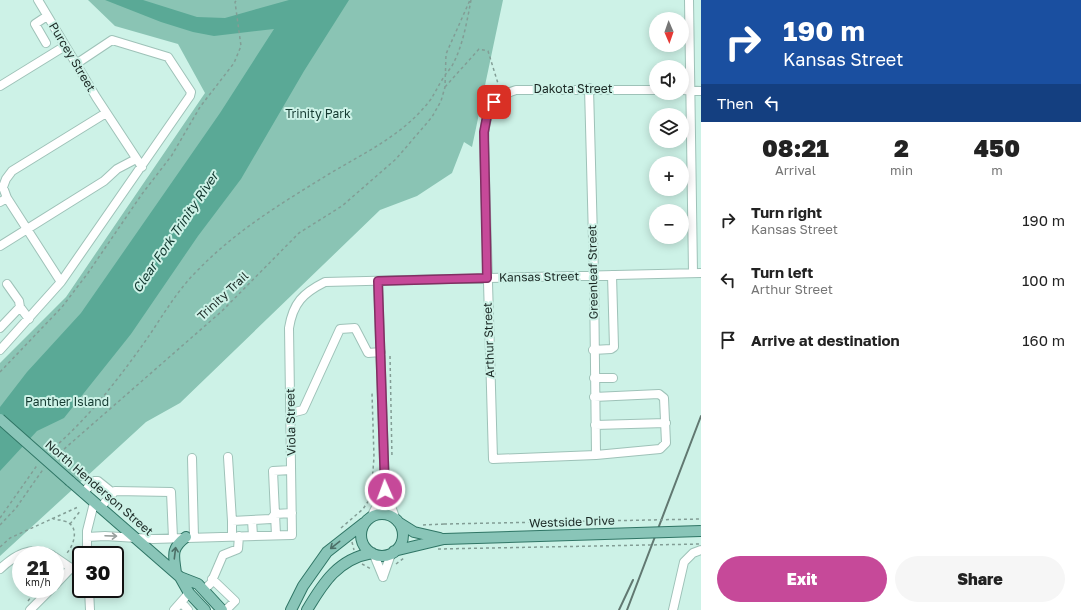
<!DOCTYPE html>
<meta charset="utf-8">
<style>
body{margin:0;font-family:"Golos Text",sans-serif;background:#f6f6f6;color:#222;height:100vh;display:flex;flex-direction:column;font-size:15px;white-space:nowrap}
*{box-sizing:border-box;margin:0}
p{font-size:13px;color:#767676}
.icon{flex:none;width:22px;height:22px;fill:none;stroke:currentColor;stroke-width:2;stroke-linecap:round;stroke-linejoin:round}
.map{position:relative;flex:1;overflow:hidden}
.drawer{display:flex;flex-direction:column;background:#fff;width:380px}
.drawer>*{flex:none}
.banner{background:#1a4fa0;color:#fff;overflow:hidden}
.needle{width:26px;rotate:178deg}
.controls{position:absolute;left:649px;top:12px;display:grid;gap:8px}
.controls a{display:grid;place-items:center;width:40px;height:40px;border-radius:50%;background:#fff;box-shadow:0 2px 10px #0003;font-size:20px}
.speed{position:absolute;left:12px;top:546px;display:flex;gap:8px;font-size:20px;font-weight:700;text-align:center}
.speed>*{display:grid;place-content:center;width:52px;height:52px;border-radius:50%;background:#fff;box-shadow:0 2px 10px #0003;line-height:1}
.speed small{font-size:10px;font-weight:400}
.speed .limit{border:2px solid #111;border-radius:6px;background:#fff;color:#111}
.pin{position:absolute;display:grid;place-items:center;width:34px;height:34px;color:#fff;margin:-17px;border-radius:8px;box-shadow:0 2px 6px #0006}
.me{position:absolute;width:44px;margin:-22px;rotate:358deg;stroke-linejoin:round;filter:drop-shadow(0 0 3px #0008)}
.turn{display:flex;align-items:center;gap:14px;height:84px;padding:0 16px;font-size:18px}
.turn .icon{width:52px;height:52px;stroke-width:2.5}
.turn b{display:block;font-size:28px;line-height:34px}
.then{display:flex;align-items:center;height:38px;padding:0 16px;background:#0003;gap:8px;font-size:15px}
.eta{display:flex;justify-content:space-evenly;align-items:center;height:68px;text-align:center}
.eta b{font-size:24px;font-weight:800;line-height:28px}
.primary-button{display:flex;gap:8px;margin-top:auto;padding:8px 16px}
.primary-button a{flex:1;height:46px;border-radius:24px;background:#c64999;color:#fff;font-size:16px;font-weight:800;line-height:46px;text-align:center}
.primary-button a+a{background:#f6f6f6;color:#222}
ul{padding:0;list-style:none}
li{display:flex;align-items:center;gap:12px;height:60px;padding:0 16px}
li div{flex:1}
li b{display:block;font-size:15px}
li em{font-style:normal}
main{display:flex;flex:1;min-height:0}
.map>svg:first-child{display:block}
.green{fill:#8ac4b4}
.water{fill:#5aa996}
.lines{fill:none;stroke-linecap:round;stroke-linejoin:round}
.minor-casing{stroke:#9ec2b8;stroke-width:10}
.major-casing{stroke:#2f7565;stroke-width:12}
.path{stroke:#829d95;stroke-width:1.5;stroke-dasharray:3 3;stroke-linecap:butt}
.minor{stroke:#fff;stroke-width:8}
.major{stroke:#89c5b8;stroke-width:10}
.rail{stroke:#617871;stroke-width:2}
.major-bridge-casing{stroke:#2f7565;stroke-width:12;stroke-linecap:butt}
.path-bridge{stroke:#829d95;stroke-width:1.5;stroke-dasharray:3 3;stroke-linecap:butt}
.major-bridge{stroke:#89c5b8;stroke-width:10}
.oneway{stroke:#989f9d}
.oneway2{stroke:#4c6f67}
.route-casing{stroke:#812f63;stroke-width:10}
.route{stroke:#c64999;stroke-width:7}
.labels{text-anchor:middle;stroke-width:4;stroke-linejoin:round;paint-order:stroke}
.street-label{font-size:12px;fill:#1b2925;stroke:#cdf2e7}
.park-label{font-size:12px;fill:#153a31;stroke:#cdf2e7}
.water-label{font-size:13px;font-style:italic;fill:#11362e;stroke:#cdf2e7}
</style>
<main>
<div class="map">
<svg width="701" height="610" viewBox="0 0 701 610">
<rect width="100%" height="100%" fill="#cdf2e7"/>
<!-- green -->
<path class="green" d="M88 0H503L472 147 464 142 452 173 417 196 380 210 180 403 146 422 0 556V363L66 297 205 93 178 44 115 26Z"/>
<!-- water -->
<path class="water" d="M105 0H143L197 17 225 18 289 0H349L304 71 241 179 198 236 131 334 64 418 37 431 0 471V407L27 372 81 313 220 113 274 29 214 36 193 32 161 22Z"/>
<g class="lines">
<defs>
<path id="minor" d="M38 0 96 97 142 167
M689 0 693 273
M46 43 35 24 47 16
M0 86 65 46
M589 88 594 276 596 455
M682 90 701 91
M0 187H3L6 179 12 171 106 113
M7 198 61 282 190 96 191 92 168 57 112 40 76 64
M0 202 7 198 3 187
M0 246 104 181 117 169 136 159
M378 281 385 490 396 520
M7 284 19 301 20 307
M0 328 20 307 29 319
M0 350 61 282
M593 350 611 349 614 347 612 275
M594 378H613
M594 397 659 394 664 398 666 443 660 449 596 455 493 459 484 141C484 117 492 97 516 90H656
M291 413 303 410 340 329 355 328 368 353 381 352
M595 425 666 423
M228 457 232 521 271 519 275 514 292 513
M192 458 194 537
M83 493 94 481H98L113 493
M100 508 115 491 171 492 173 538
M371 517 385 490
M252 520 253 536
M232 521V536
M276 535 273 471 291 470
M87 537 105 536 153 539 292 535 289 328C293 303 303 293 325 282L701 273
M87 555V531L94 503
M374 555 383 577
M55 557 71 568
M0 569C15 555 31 545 52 555
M383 577 391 554
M212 579 235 601 226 610
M55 585 71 568 81 567
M89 589 90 610
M204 590 211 583 223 555 238 549 239 536
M181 602 188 610
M30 610 51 589
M174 610 189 593
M673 610 684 562 693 553 701 550"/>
<path id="major" d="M70 481 180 577 189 593 205 610
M361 535a21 21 0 1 1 42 0a21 21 0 1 1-42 0Z
M398 522 414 532 440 538
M394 551 444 539
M176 573C174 556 170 549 186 537
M180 577 198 584 222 610
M291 610 303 586 327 552 364 523
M307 610C323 583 338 559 372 553"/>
</defs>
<!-- minor casing -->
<use href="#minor" class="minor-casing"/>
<!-- major casing -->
<use href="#major" class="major-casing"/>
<!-- path -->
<path class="path" d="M445 87 479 49 488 51 500 90
M390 356 392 458
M0 372 62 307 88 273 142 194 172 155 200 107 234 63 241 46 235 2 237 0
M50 451C86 421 116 382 144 343 161 319 175 293 196 272 235 231 282 203 329 174 366 152 405 134 431 99 435 93 438 86 442 80 445 74 450 70 453 64 463 45 467 21 471 0
M55 457 222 311 299 233 342 206 396 159 432 117 441 101 445 87 446 54 470 0
M393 482 395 492
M0 518 38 464
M52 518C56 521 59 519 64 521 81 525 74 547 65 555
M70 524 81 510
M0 525 16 508 44 468
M423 525 444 524
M341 528 363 509 371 497 374 457 372 393H374
M352 542 354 550
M0 547 10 538 78 507
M362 564 371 569
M396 564 404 558
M28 601 37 589"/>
<!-- minor -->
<use href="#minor" class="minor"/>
<!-- major -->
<use href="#major" class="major"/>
<!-- rail -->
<path class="rail" d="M619 610 633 580
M627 610 701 416"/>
<defs>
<path id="major-bridge" d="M0 419 70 481
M444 539 701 531"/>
</defs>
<!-- major-bridge casing -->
<use href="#major-bridge" class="major-bridge-casing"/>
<!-- path-bridge -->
<path class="path-bridge" d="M444 524 701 519
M438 549 701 544"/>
<!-- major-bridge -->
<use href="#major-bridge" class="major-bridge"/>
</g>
<!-- one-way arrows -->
<defs><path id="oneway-shaft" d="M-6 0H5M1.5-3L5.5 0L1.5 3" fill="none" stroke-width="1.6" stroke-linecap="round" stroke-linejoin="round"/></defs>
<use class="oneway" href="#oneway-shaft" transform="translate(111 536) rotate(2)"/>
<g class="oneway2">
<use href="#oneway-shaft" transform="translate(335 545) rotate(142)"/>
<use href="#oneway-shaft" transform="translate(175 553) rotate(-83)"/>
</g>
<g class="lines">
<defs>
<path id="route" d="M385 490 378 281 487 278 484 132 487 116 494 102"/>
</defs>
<!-- route casing -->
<use href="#route" class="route-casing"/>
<!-- route -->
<use href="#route" class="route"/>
</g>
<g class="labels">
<!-- street labels -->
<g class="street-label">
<text transform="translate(72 57) rotate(59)" y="4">Purcey Street</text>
<text x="573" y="93">Dakota Street</text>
<text transform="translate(593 272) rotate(-91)" y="4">Greenleaf Street</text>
<text transform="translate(539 277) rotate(-1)" y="4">Kansas Street</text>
<text transform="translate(223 296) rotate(-43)" y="4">Trinity Trail</text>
<text transform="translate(489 340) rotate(-92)" y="4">Arthur Street</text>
<text transform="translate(291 422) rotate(-91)" y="4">Viola Street</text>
<text transform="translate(99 488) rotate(41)" y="4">North Henderson Street</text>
<text transform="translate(572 522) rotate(-2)" y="4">Westside Drive</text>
</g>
<!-- park labels -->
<g class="park-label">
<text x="318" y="118">Trinity Park</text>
<text x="67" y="406">Panther Island</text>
</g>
<!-- water labels -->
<g class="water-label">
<text transform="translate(175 232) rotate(-56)" y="5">Clear Fork Trinity River</text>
</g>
</g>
</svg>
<div class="controls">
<a><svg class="needle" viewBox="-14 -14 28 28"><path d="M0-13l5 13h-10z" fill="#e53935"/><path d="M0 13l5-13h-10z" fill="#767676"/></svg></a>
<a><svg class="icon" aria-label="sound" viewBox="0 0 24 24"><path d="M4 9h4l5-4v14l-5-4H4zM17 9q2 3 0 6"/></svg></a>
<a><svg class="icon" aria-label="layers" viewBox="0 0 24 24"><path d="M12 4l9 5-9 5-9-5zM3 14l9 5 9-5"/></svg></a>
<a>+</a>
<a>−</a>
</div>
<div class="speed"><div>21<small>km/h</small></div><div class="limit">30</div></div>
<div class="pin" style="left:494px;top:102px;background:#d93025"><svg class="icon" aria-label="arrive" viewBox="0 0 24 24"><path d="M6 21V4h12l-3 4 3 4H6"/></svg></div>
<svg class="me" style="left:385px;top:490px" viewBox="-20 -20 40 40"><circle r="17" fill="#c64999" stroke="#fff" stroke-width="3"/><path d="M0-11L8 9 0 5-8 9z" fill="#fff"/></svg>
</div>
<section class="drawer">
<div class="banner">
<div class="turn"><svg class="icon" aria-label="right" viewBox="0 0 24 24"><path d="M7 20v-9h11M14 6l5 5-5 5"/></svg><div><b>190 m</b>Kansas Street</div></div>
<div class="then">Then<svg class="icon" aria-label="left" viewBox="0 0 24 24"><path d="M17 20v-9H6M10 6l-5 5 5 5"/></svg></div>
</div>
<div class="eta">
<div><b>08:21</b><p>Arrival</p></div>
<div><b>2</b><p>min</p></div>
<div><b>450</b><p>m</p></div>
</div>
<ul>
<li><svg class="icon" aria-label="right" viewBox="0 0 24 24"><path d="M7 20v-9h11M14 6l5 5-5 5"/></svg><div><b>Turn right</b><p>Kansas Street</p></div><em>190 m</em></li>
<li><svg class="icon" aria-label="left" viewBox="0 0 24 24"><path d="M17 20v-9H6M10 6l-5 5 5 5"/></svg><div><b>Turn left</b><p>Arthur Street</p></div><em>100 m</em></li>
<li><svg class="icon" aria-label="arrive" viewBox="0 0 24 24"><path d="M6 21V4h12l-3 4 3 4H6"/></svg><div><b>Arrive at destination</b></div><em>160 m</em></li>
</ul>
<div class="primary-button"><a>Exit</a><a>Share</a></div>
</section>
</main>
